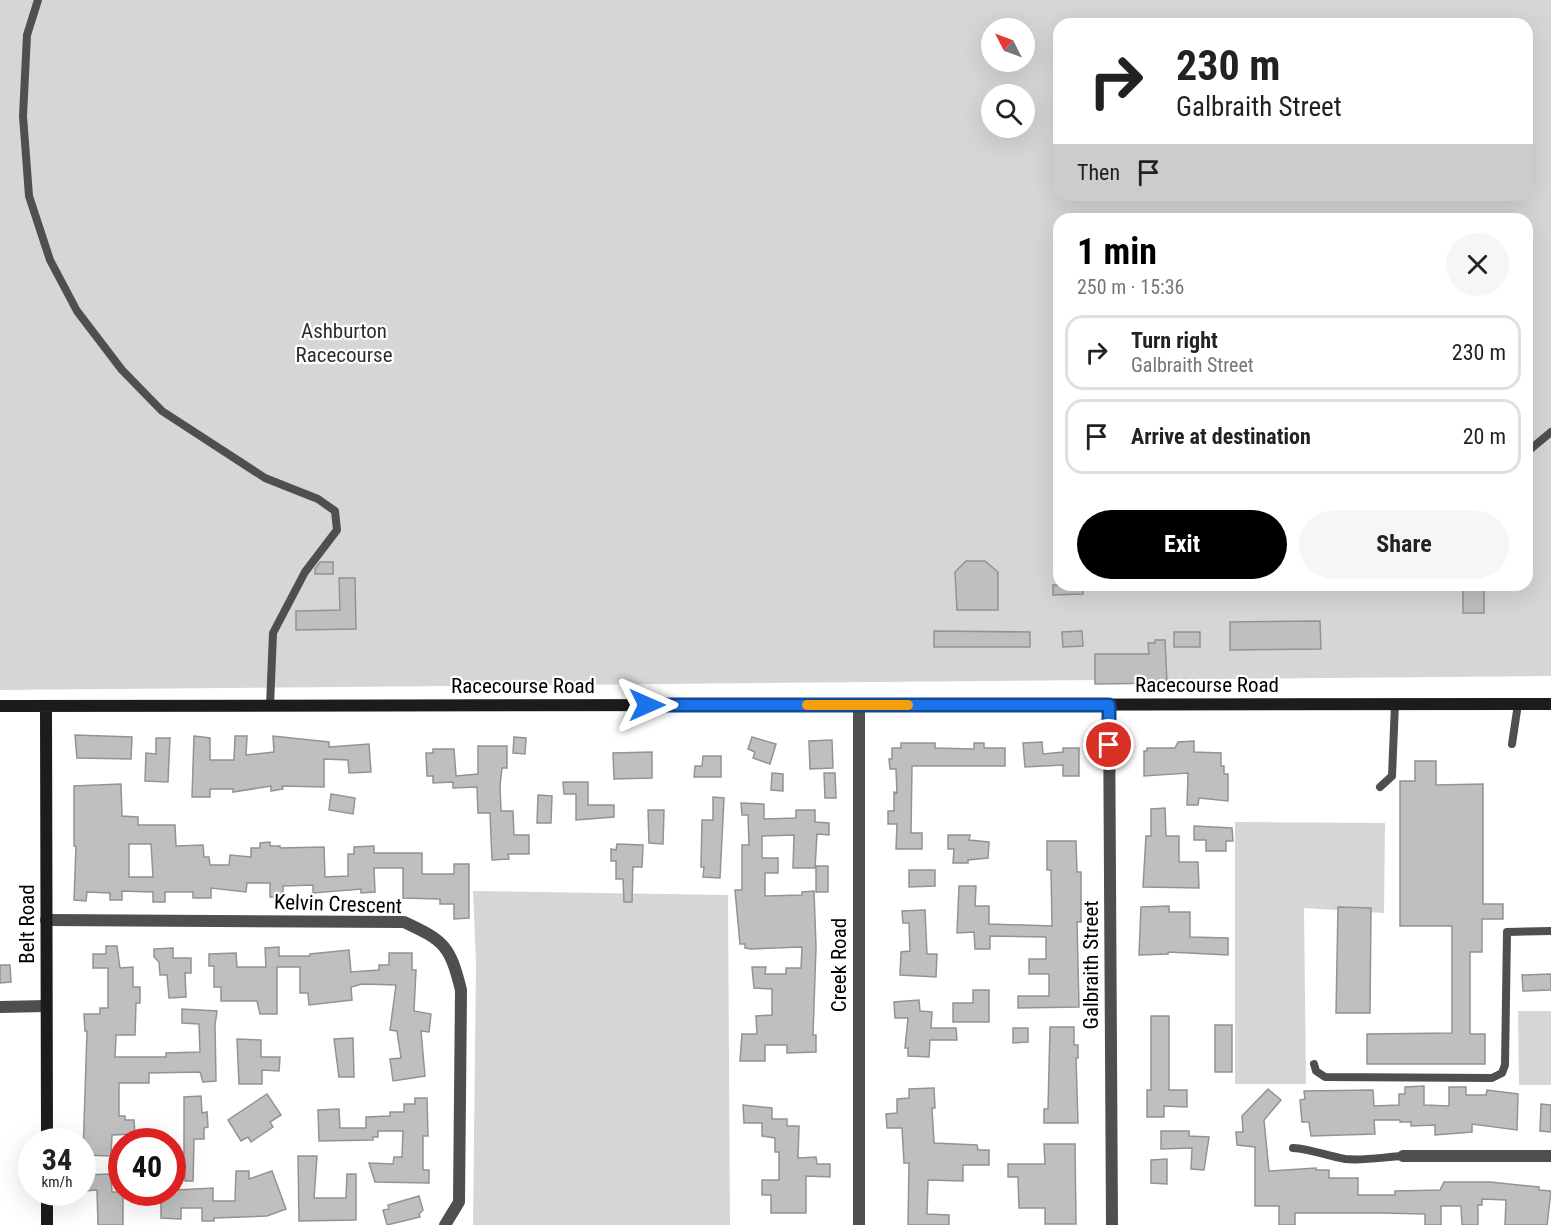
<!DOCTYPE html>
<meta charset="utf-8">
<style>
body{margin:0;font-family:"Roboto Condensed",sans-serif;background:#f6f6f6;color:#222;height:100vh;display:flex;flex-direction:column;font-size:22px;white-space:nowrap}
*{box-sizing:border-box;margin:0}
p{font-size:20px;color:#767676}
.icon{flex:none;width:33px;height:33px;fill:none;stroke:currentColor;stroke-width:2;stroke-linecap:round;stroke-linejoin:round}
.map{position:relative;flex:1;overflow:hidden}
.side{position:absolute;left:1053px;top:213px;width:480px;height:378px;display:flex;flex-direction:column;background:#fff;border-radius:18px;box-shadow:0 6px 24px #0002}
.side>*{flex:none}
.top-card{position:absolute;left:1053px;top:18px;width:480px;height:183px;border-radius:18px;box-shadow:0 6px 24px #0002;background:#fff;color:#222;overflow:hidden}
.needle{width:39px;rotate:312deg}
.tools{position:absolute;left:981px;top:18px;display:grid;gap:12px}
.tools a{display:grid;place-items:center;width:54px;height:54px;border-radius:50%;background:#fff;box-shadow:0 6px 24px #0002;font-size:30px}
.speed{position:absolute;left:18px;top:1128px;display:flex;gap:12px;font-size:30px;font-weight:700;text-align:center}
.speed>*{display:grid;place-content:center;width:78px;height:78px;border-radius:50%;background:#fff;box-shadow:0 6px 24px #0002;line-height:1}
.speed small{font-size:15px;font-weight:400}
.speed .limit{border:9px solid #d22;background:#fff;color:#111}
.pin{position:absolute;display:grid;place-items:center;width:51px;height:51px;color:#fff;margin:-26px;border:3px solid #fff;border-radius:50%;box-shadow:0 2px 6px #0007}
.me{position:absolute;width:66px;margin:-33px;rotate:90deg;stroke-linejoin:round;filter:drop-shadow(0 0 4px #0008)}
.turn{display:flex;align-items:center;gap:21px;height:126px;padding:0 24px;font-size:27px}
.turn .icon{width:78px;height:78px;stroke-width:2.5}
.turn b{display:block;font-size:42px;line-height:51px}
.then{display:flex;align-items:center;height:57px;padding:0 24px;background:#0003;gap:12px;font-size:22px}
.round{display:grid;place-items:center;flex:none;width:63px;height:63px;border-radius:32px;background:#f6f6f6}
.headline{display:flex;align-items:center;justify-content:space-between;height:102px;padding:0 24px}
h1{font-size:36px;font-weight:700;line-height:45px;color:#000}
.primary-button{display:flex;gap:12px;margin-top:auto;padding:12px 24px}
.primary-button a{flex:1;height:69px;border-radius:36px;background:#000;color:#fff;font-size:24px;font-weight:700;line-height:69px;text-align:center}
.primary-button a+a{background:#f6f6f6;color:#222}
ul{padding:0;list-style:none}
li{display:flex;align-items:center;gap:18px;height:75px;margin:0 12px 9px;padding:0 12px;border:3px solid #e0e0e0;border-radius:18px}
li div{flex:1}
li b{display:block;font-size:22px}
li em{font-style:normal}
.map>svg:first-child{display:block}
.green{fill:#d6d6d6;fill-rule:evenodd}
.building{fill:#bfbfbf;stroke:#939393;stroke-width:1.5;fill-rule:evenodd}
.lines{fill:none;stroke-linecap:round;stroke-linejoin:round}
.lane{stroke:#4f4f4f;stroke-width:8}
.street{stroke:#4f4f4f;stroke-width:12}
.secondary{stroke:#1c1c1c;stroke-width:12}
.route-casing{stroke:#114b97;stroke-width:15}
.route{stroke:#1a73e8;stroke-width:10}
.slow{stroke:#f59e0b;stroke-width:10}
.labels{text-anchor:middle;stroke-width:4.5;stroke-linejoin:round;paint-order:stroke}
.park-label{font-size:21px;fill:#2d2d2d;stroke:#fff}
.street-label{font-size:21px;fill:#000;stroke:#fff}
</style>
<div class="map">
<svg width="1551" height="1225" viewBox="0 0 1551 1225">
<rect width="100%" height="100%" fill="#fff"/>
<!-- green -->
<path class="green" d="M0 0H1551V676L0 690ZM1059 24H1527V195H1059ZM992 28H1024V62H992ZM992 94H1024V128H992ZM1059 219H1527V585H1059Z
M1235 822 1385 823 1384 913 1304 908 1306 1084H1235Z
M473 891 728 895 730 1225H473L476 963Z
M1518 1011H1551V1085H1519Z"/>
<!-- building -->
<path class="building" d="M966 561H985L998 572V610H957L955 572Z
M320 562H333V574H315V569Z
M339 578H355L356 629 296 630V611L340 610Z
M1053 585H1083V594L1053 595Z
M1463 585H1484V613H1463Z
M1320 621 1321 649 1230 650V622Z
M934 631 1030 632V647H934Z
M1082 631 1083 646 1063 647 1062 632Z
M1174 632H1200V647H1174Z
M1155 640H1165L1167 683 1095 684V654H1149L1148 643H1155Z
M75 735 132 737 131 759 77 758Z
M194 736 210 738V760H234L235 736H247L246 755 274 752 273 736 329 742V747L369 744 371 772 349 773 348 760 324 759V787L282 786 283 789 271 791V786L233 792V789H210V797H192Z
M514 737 526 738 525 754 513 753Z
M752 737 776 744 770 764 753 758 755 752 748 749Z
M156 738H170L168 782 145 781 146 753 156 754Z
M832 740 833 768 810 769 809 741Z
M1194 741V752L1221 753V766H1224V774H1228V801L1199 798 1198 805H1187L1188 773 1144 776V751H1147V748H1175L1178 742Z
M1042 742 1043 754 1063 752V748H1079V776H1063V765L1025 767 1023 743Z
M901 743H935V748L974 749V743H984V748H1005V766H912L911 833H922V849H896L897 824H888V811H894V792L897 793 896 769H890L889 759H892V748H901Z
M478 746H507V768H502L500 786 501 811H513L514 835H529V854H508L509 859 492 860 490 813H478L477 787 453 788V782L433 783V776H427L426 753H433V749H454L456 776 478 774Z
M652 752V778L614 779 613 753Z
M703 756H721V777H694L695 766H702Z
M1415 761H1436V785L1483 784V904H1503V919H1482V952H1470V1034H1485V1064H1367V1034L1452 1033V926H1400V781H1415Z
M772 773 783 774V791L771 790Z
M824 773H835L836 798H825Z
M563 782H588V805H614V817L576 820V794H564Z
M121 784 122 816 138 817V825H175L176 846 203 845 204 857H209L210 865H229L230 855 251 857V848H260V843L270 842V846H280V848L324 847 325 877 348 876V854H354V847L374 846V853H422V874H454V864H469V918L454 919V904H440V899L403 898V868H374L375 892 361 893V889L313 893V885L283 886V897H270V883H247L246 892 211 888V898H193V892H165V902H153V892L122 891V900H110V893L87 892 86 901 74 900 76 846H74V786ZM129 844H151L153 877H129Z
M331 794 355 798 353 814 329 810Z
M538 795 552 796 551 823H537Z
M713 797 724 798 720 878 703 877 704 867H701L702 820H713Z
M741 803 764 804V819L796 818V810H815V822L829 823V835L817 834 815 868H793L794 835 762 836V858H778V873H765V896L802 895V892L814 891 816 947 813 1035H816V1052L787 1053V1045H765V1061H740L742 1034H757L756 1016 772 1015V989L754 988 752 967H766L765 974H786V968H801L802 947 751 949 745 948V944H740L735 890H742V845H749L748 815H742Z
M1165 808 1166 836H1179V862H1198L1199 888 1143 887 1146 836H1151V809Z
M648 810H664L663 844 649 843Z
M1194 826 1232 828 1233 841H1226V851H1206V840H1194Z
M948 835H970L969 840 989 842 988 858 968 860V863H953L954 849H948Z
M1047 841H1076L1077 872H1081V922H1077L1079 1007 1018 1008V996H1049V974H1029V959H1046V937L990 936V949H975L974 932 957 933 959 886H976L975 906H989V924L1052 926 1051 870H1047Z
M617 844 643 845 642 867H633L632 902H624L623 879H616V861H611V849L616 850Z
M816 866H828V892H816Z
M909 870H935V886L909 887Z
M1169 906V912H1190V937L1228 938V955L1168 952V954L1139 955 1141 907Z
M1338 907 1371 908 1370 1013H1336Z
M925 910 927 954H937L936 977 900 975 901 952 910 951 909 923H903L902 911Z
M106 946H117L120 968 133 967V987H140V1003H136L135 1035H116L115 1057H166V1053L200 1052 199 1024 182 1023V1009L217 1011 215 1025 216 1081 203 1082 200 1072 149 1073V1083H119V1116H125V1120H134L135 1134 112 1135 111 1156 83 1155 87 1031H85L84 1014H100V1008H108V968H93V954H106Z
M279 947V956H310V954L349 950 351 972 379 970V965H389V953H412V970H416L414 1011 431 1014 429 1032 421 1031 425 1076 393 1081 390 1059 401 1058 397 1031 390 1030 396 985 362 984 351 987 352 1000 309 1005 308 993H300V967H277V1014H260L257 1001H221V987H214V966H209V954L236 953 237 967H266L265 948Z
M173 948V958H191V973H185L186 997 169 998 167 975H160L159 962 154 957V949Z
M0 965H10L11 982 0 983Z
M1551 974V990L1523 991 1522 975Z
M973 990H989V1022H953V1003H973Z
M919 1000 920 1011 932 1012 931 1028H956L957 1040H930L929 1057 908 1056V1048H905L908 1018H895L894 1002Z
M1151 1016H1169V1090H1187V1107L1164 1106V1117H1147V1090H1151Z
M1215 1025H1232V1072H1215Z
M1050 1027H1074V1045H1078V1058H1076L1078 1123H1044V1109H1048Z
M1013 1028H1028V1042L1013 1043Z
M353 1038 354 1077H339L334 1039Z
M237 1039 261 1040V1057H280L279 1071 262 1070V1084H239Z
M1424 1086V1105L1449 1106V1087H1466V1095H1486L1487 1090 1518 1094 1517 1130 1472 1124V1132L1435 1135V1125L1411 1126V1122H1400V1120H1374L1375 1134 1311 1136 1309 1122H1302L1300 1100 1305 1099 1304 1091 1373 1090 1374 1106 1399 1105V1094H1405V1087Z
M934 1088 935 1108H932L934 1143 977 1145 978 1150H989V1165H963V1181L928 1180 927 1214 949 1215V1225H908L909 1163H904L902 1128H887L886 1114 897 1113V1099L909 1098V1089Z
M1268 1089 1281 1100 1264 1120 1269 1171 1316 1168V1170H1329V1178H1358V1195H1395V1191L1440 1190 1444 1182H1490L1539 1187V1190L1551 1191 1547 1225H1505L1506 1200 1482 1199V1205H1478V1225H1462L1461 1206H1441V1225H1425V1214L1381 1213H1295V1225H1279V1206H1255V1147L1237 1145 1236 1132H1243L1242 1116Z
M267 1094 281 1115 270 1122 273 1127 251 1142 248 1137 241 1141 228 1120Z
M201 1096 202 1113 207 1112 208 1127 204 1128V1139H194L193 1181H185L184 1167H172V1154L184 1155V1097Z
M415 1098H427L428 1136H423V1170H429V1183L375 1182 369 1163 393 1164 394 1157H402L403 1131H378V1137H373V1140L319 1141 318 1110 339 1109 340 1128H366V1117L390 1116V1112H404V1104H415Z
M1541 1104 1551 1105V1132L1540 1131Z
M743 1105 772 1108V1119H787V1126H799L798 1158 816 1157 817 1164H830V1177L806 1176V1213H771V1195H762V1180H779V1152H775V1138L762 1136V1123H744Z
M1161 1131H1189V1136L1209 1137 1204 1170 1191 1169 1192 1148 1161 1149Z
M1044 1144H1075L1076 1224H1045V1208H1019L1018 1177H1008V1164H1045Z
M298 1156H317L314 1198H346L347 1174H356V1220L299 1221Z
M1167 1159V1184L1151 1183V1160Z
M236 1171H249V1179L272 1171 286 1209 267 1216 214 1218V1221H202V1208H181V1219L161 1218V1202L140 1201V1192L213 1188V1201H235Z
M111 1174 112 1192H123V1225H98L97 1190 84 1191 83 1175Z
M419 1196 423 1210 419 1214 420 1217 387 1225 383 1210 389 1209 388 1205Z"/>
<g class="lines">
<!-- lane -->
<path class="lane" d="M38 0 27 35 23 116 29 196 50 260 77 311 122 370 162 411 265 478 318 499 335 511 337 530 305 572 273 633 270 706
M1527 452 1551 432
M1512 744 1518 704
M1380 787 1392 776 1395 704
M1314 1064 1316 1071 1325 1077 1492 1078 1502 1073 1505 1065 1507 932 1551 931
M1293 1148C1311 1149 1327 1156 1345 1159 1364 1161 1384 1157 1403 1156"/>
<!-- street -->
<path class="street" d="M859 705V1225
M1109 705 1112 1225
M46 920 404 922C445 941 450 946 461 990L459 1202 445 1225
M0 1007 46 1006
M1403 1156H1551"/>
<!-- secondary -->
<path class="secondary" d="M0 706 1551 704
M46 706 47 1142
M47 1192V1225"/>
</g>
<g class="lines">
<defs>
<path id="route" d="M647 705H1109V745"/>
</defs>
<!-- route casing -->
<use href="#route" class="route-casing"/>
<!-- route -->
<use href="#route" class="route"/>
<!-- slow -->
<path class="slow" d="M807 705H908"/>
</g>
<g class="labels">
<!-- park labels -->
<g class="park-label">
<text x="344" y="338">Ashburton<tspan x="344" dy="24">Racecourse</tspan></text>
</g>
<!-- street labels -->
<g class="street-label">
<text x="1207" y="692">Racecourse Road</text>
<text x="523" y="693">Racecourse Road</text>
<text transform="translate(338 904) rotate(2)" y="7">Kelvin Crescent</text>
<text transform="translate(27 924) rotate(-90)" y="7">Belt Road</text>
<text transform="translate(839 965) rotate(-90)" y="7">Creek Road</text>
<text transform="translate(1091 965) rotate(-90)" y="7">Galbraith Street</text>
</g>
</g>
</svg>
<div class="tools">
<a><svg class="needle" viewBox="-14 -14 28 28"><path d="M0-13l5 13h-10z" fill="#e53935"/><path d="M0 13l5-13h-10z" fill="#767676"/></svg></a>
<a><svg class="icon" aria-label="search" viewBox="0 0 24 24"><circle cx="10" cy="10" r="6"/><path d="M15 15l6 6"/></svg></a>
</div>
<div class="speed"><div>34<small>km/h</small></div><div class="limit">40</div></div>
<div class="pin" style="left:1109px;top:745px;background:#d93025"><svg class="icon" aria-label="arrive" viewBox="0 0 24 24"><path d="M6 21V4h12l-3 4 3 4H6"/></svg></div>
<svg class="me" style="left:647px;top:705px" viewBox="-20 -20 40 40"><path d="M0-17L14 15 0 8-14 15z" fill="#1a73e8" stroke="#fff" stroke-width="4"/></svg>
<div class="top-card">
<div class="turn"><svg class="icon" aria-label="right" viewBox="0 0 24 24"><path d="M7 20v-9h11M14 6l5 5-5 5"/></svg><div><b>230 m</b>Galbraith Street</div></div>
<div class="then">Then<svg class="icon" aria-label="arrive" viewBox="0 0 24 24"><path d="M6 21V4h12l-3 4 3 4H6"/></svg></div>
</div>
<section class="side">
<div class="headline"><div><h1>1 min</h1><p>250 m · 15:36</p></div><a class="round"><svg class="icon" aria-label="close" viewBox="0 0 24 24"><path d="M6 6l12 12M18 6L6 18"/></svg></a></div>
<ul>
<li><svg class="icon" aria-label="right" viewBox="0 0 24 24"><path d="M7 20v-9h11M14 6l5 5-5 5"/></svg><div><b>Turn right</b><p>Galbraith Street</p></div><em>230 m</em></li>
<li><svg class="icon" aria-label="arrive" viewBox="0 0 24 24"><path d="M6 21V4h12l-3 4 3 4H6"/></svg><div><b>Arrive at destination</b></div><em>20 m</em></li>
</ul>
<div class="primary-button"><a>Exit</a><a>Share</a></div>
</section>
</div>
